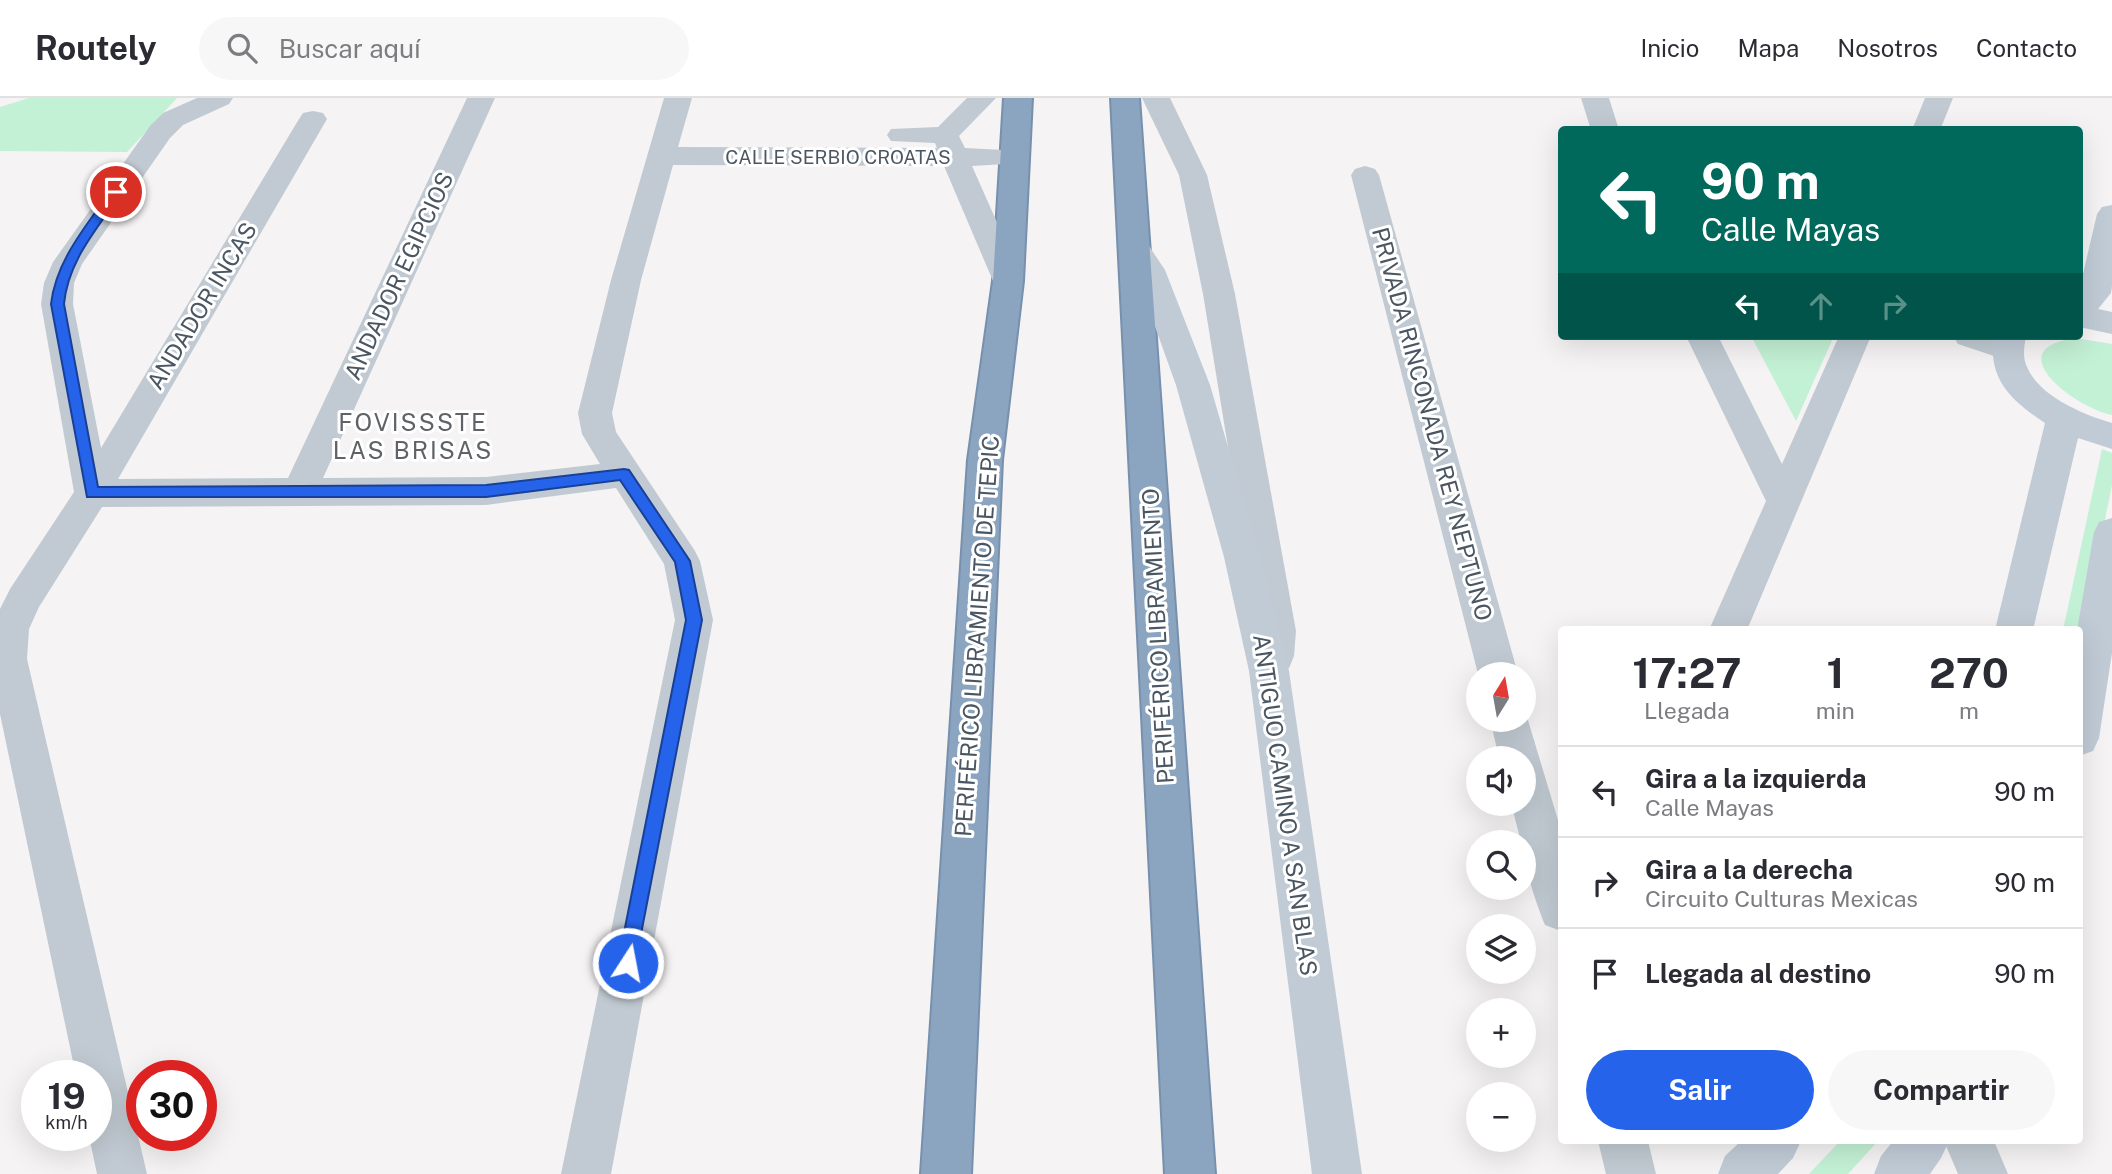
<!DOCTYPE html>
<html lang="es">
<meta charset="utf-8">
<style>
body{margin:0;font-family:"Public Sans",sans-serif;background:#f7f7f7;color:#2b2b33;height:100vh;display:flex;flex-direction:column;font-size:26px;white-space:nowrap}
*{box-sizing:border-box;margin:0}
p{font-size:23px;color:#7c7c81}
.icon{flex:none;width:38px;height:38px;fill:none;stroke:currentColor;stroke-width:2;stroke-linecap:round;stroke-linejoin:round}
.map{position:relative;flex:1;overflow:hidden}
.details{position:absolute;left:1558px;top:528px;width:525px;height:518px;display:flex;flex-direction:column;background:#fff;border-radius:7px;box-shadow:0 7px 28px #0002}
.details>*{flex:none}
.hud{position:absolute;left:1558px;top:28px;width:525px;height:214px;border-radius:7px;box-shadow:0 7px 28px #0002;background:#00695c;color:#fff;overflow:hidden}
.needle{width:46px;rotate:11deg}
.controls{position:absolute;left:1466px;top:564px;display:grid;gap:14px}
.controls a{display:grid;place-items:center;width:70px;height:70px;border-radius:50%;background:#fff;box-shadow:0 7px 28px #0002;font-size:35px}
.speed{position:absolute;left:21px;top:962px;display:flex;gap:14px;font-size:35px;font-weight:700;text-align:center}
.speed>*{display:grid;place-content:center;width:91px;height:91px;border-radius:50%;background:#fff;box-shadow:0 7px 28px #0002;line-height:1}
.speed small{font-size:18px;font-weight:400}
.speed .limit{border:10px solid #d22;background:#fff;color:#111}
.pin{position:absolute;display:grid;place-items:center;width:60px;height:60px;color:#fff;margin:-30px;border:4px solid #fff;border-radius:50%;box-shadow:0 2px 7px #0007}
.me{position:absolute;width:77px;margin:-38px;rotate:11deg;stroke-linejoin:round;filter:drop-shadow(0 0 5px #0008)}
.turn{display:flex;align-items:center;gap:24px;height:147px;padding:0 28px;font-size:32px}
.turn .icon{width:91px;height:91px;stroke-width:2.5}
.turn b{display:block;font-size:49px;line-height:60px}
.lanes{display:flex;align-items:center;height:66px;padding:0 28px;background:#0003;justify-content:center;gap:35px;direction:ltr}
.lanes .off{opacity:.35}
.eta{display:flex;justify-content:space-evenly;align-items:center;height:119px;text-align:center}
.eta b{font-size:42px;font-weight:700;line-height:49px}
.action{display:flex;gap:14px;margin-top:auto;padding:14px 28px}
.action a{flex:1;height:80px;border-radius:42px;background:#2563eb;color:#fff;font-size:28px;font-weight:700;line-height:80px;text-align:center}
.action a+a{background:#f7f7f7;color:#2b2b33}
ul{padding:0;list-style:none}
li{display:flex;align-items:center;gap:21px;height:91px;padding:0 28px;border-top:2px solid #e1e1e2}
li div{flex:1}
li b{display:block;font-size:26px}
li em{font-style:normal}
header{display:flex;align-items:center;gap:42px;box-sizing:border-box;height:98px;padding:0 35px;background:#fff;border-bottom:2px solid #e1e1e2}
header strong{font-size:33px}
nav{display:flex;gap:38px;margin-inline-start:auto;font-size:24px}
.search{width:490px;height:63px;background:#f7f7f7;display:flex;align-items:center;gap:18px;box-sizing:border-box;padding:0 24px;border-radius:38px;color:#7c7c81;font-size:26px}
.map>svg:first-child{display:block}
.green{fill:#c3f1d5}
.lines{fill:none;stroke-linecap:round;stroke-linejoin:round}
.highway-casing{stroke:#7690ad;stroke-width:4}
.street{fill:#c1cad2;fill-rule:evenodd}
.secondary{fill:#c1cbd6;fill-rule:evenodd}
.highway{fill:#8ba5c1;fill-rule:evenodd}
.route{fill:#2563eb;stroke:#184099;stroke-width:2}
.labels{text-anchor:middle;stroke-width:6;stroke-linejoin:round;paint-order:stroke}
.far-street-label{font-size:19px;fill:#4a5661;stroke:#fff}
.street-label{font-size:23px;fill:#4a5661;stroke:#fff}
.neighbourhood-label{font-size:24px;letter-spacing:2px;fill:#5f6368;stroke:#fff}
</style>
<header>
<strong>Routely</strong>
<div class="search"><svg class="icon" aria-label="search" viewBox="0 0 24 24"><circle cx="10" cy="10" r="6"/><path d="M15 15l6 6"/></svg>Buscar aquí</div>
<nav><a>Inicio</a><a>Mapa</a><a>Nosotros</a><a>Contacto</a></nav>
</header>
<div class="map">
<svg width="2112" height="1076" viewBox="0 0 2112 1076">
<rect width="100%" height="100%" fill="#f5f3f3"/>
<!-- green -->
<path class="green" d="M29 0H177L127 54 0 53V9Z
M1751 238H1834L1796 323Z
M2075 240 2112 246V317C2074 309 1997 251 2075 240Z
M2102 351 2112 355V387L2079 549V532H2063Z
M1840 1043H1878L1848 1076H1809Z"/>
<g class="lines">
<defs>
<path id="highway" d="M1004 0H1032L1023 183 1002 362 971 1076H921L968 362 993 183Z
M1111 0H1139L1215 1076H1165Z"/>
</defs>
<!-- highway casing -->
<use href="#highway" class="highway-casing"/>
<!-- street -->
<path class="street" d="M197 0H233L229 6 183 27 170 40 82 166 74 185 73 206 101 350 299 21 303 15 313 13 323 15 327 21 118 381 288 380 467 0H495L323 380 486 379 600 366 582 336 578 315 611 182 664 0H692L678 49 937 50 935 45 891 43 887 37 891 31 938 29 967 0H996L959 38 965 50 1024 53 1028 59 1024 65 972 68 1023 183 1019 190 1008 193 997 190 993 183 944 68 673 67 641 182 612 315 616 334 695 453 700 463 713 522 611 1076H561L675 522 664 466 616 390 486 407 102 409 39 509 29 531 27 561 147 1076H97L89 1038H96V978H76L0 616V511L10 491 74 394 41 206 44 185 53 164 150 28 163 15Z
M1142 0H1170L1207 77 1235 196 1296 533 1294 558 1289 570 1275 575 1261 570 1256 558 1258 533 1203 196 1179 77Z
M1581 0H1609L1619 32H1591Z
M1925 0H1953L1940 32H1912Z
M1365 68 1375 71 1379 77 1518 576H1478L1351 77 1355 71Z
M1686 238H1718L1782 366 1839 238H1871L1747 532H1709L1766 403Z
M1953 238H2003L2017 243 2022 251 2017 259 2006 262 1958 246Z
M1524 609 1561 732V833L1545 827C1535 802 1524 771 1524 744H1521L1511 705H1524V660H1499L1490 621H1524Z
M1598 1043H1648L1656 1076H1606Z
M1944 1043H1994L2008 1076H1958Z"/>
<!-- secondary -->
<path class="secondary" d="M2112 107V188L2111 195 2098 211 2112 214V236L2079 229V193L2097 116 2102 109Z
M1134 139 1145 142 1165 172 1210 287 1260 459 1289 573 1362 1076H1312L1249 573 1224 459 1176 287 1135 173 1119 149 1123 142Z
M1994 238H2026C2024 250 2022 260 2028 271 2041 299 2084 317 2112 325V351L2078 340 2033 532H1995L2045 325C2012 303 1987 281 1994 238Z
M2112 420V555L2099 640 2093 653 2079 658 2077 532 2094 434 2099 424Z
M1741 1043H1801L1793 1060 1778 1076H1718L1725 1058Z
M1893 1043H1949L1941 1060 1930 1076H1874L1881 1058Z"/>
<!-- highway -->
<use href="#highway" class="highway"/>
</g>
<!-- route -->
<path class="route" d="M116 90 122 94C98 130 68 162 64 206L98 389 486 387 624 371 629 372 690 463 702 522 634 872 628 875 621 872 618 865 686 522 675 464 620 382 486 399H87L51 206C56 162 87 127 112 91Z"/>
<g class="labels">
<!-- far-street labels -->
<g class="far-street-label">
<text x="838" y="66">CALLE SERBIO CROATAS</text>
</g>
<!-- street labels -->
<g class="street-label">
<text transform="translate(399 178) rotate(-65)" y="8">ANDADOR EGIPCIOS</text>
<text transform="translate(202 208) rotate(-59)" y="8">ANDADOR INCAS</text>
<text transform="translate(1432 326) rotate(75)" y="8">PRIVADA RINCONADA REY NEPTUNO</text>
<text transform="translate(977 538) rotate(-86)" y="8">PERIFÉRICO LIBRAMIENTO DE TEPIC</text>
<text transform="translate(1158 538) rotate(-93)" y="8">PERIFÉRICO LIBRAMIENTO</text>
<text transform="translate(1285 707) rotate(82)" y="8">ANTIGUO CAMINO A SAN BLAS</text>
</g>
<!-- neighbourhood labels -->
<g class="neighbourhood-label">
<text x="413" y="333">FOVISSSTE<tspan x="413" dy="28">LAS BRISAS</tspan></text>
</g>
</g>
</svg>
<div class="controls">
<a><svg class="needle" viewBox="-14 -14 28 28"><path d="M0-13l5 13h-10z" fill="#e53935"/><path d="M0 13l5-13h-10z" fill="#7c7c81"/></svg></a>
<a><svg class="icon" aria-label="sound" viewBox="0 0 24 24"><path d="M4 9h4l5-4v14l-5-4H4zM17 9q2 3 0 6"/></svg></a>
<a><svg class="icon" aria-label="search" viewBox="0 0 24 24"><circle cx="10" cy="10" r="6"/><path d="M15 15l6 6"/></svg></a>
<a><svg class="icon" aria-label="layers" viewBox="0 0 24 24"><path d="M12 4l9 5-9 5-9-5zM3 14l9 5 9-5"/></svg></a>
<a>+</a>
<a>−</a>
</div>
<div class="speed"><div>19<small>km/h</small></div><div class="limit">30</div></div>
<div class="pin" style="left:116px;top:94px;background:#d93025"><svg class="icon" aria-label="arrive" viewBox="0 0 24 24"><path d="M6 21V4h12l-3 4 3 4H6"/></svg></div>
<svg class="me" style="left:628px;top:865px" viewBox="-20 -20 40 40"><circle r="17" fill="#2563eb" stroke="#fff" stroke-width="3"/><path d="M0-11L8 9 0 5-8 9z" fill="#fff"/></svg>
<div class="hud">
<div class="turn"><svg class="icon" aria-label="left" viewBox="0 0 24 24"><path d="M17 20v-9H6M10 6l-5 5 5 5"/></svg><div><b>90 m</b>Calle Mayas</div></div>
<div class="lanes"><svg class="icon" aria-label="left" viewBox="0 0 24 24"><path d="M17 20v-9H6M10 6l-5 5 5 5"/></svg><svg class="icon off" aria-label="ahead" viewBox="0 0 24 24"><path d="M12 20V5M6 11l6-6 6 6"/></svg><svg class="icon off" aria-label="right" viewBox="0 0 24 24"><path d="M7 20v-9h11M14 6l5 5-5 5"/></svg></div>
</div>
<section class="details">
<div class="eta">
<div><b>17:27</b><p>Llegada</p></div>
<div><b>1</b><p>min</p></div>
<div><b>270</b><p>m</p></div>
</div>
<ul>
<li><svg class="icon" aria-label="left" viewBox="0 0 24 24"><path d="M17 20v-9H6M10 6l-5 5 5 5"/></svg><div><b>Gira a la izquierda</b><p>Calle Mayas</p></div><em>90 m</em></li>
<li><svg class="icon" aria-label="right" viewBox="0 0 24 24"><path d="M7 20v-9h11M14 6l5 5-5 5"/></svg><div><b>Gira a la derecha</b><p>Circuito Culturas Mexicas</p></div><em>90 m</em></li>
<li><svg class="icon" aria-label="arrive" viewBox="0 0 24 24"><path d="M6 21V4h12l-3 4 3 4H6"/></svg><div><b>Llegada al destino</b></div><em>90 m</em></li>
</ul>
<div class="action"><a>Salir</a><a>Compartir</a></div>
</section>
</div>
